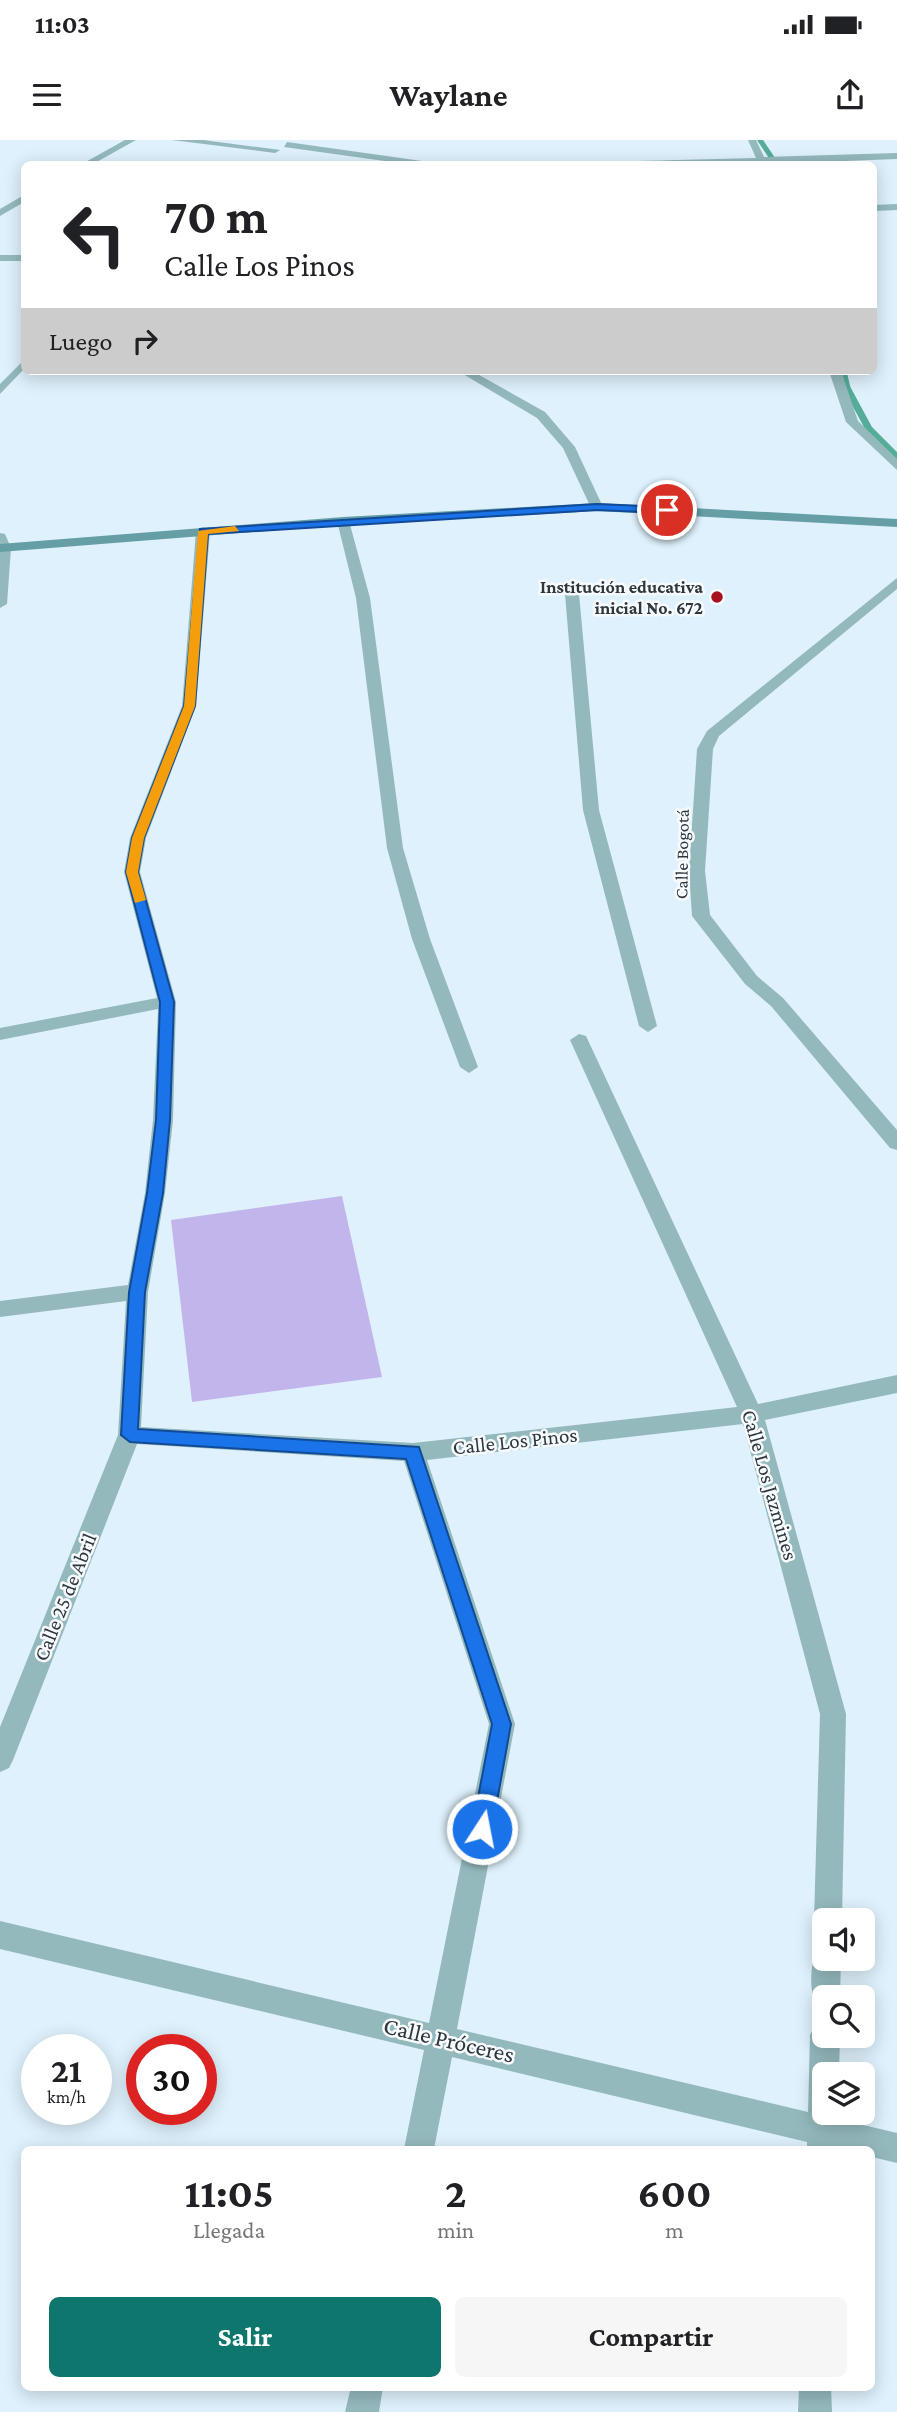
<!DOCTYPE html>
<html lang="es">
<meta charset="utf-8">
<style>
body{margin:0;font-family:"Crimson Pro",serif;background:#f6f6f6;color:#202124;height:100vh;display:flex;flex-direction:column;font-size:26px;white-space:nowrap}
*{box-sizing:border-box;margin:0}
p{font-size:23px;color:#757577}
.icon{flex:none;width:38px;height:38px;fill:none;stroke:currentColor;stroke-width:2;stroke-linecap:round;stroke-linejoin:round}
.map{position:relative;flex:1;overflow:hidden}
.details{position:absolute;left:21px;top:2006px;width:854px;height:245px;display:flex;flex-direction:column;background:#fff;border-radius:10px;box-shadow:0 4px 18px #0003}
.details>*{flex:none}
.top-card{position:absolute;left:21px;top:21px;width:856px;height:214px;border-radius:10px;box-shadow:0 4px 18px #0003;background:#fff;color:#202124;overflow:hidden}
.controls{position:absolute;left:812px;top:1768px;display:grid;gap:14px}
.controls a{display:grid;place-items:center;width:63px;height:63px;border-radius:10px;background:#fff;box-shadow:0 4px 18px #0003;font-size:35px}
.speed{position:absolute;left:21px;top:1894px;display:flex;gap:14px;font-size:35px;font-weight:700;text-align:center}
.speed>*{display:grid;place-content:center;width:91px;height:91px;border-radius:50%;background:#fff;box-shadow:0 4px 18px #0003;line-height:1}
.speed small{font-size:18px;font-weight:400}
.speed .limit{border:10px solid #d22;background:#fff;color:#111}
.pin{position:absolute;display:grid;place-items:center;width:60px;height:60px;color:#fff;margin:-30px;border:4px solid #fff;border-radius:50%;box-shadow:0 2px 7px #0007}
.me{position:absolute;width:77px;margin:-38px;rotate:11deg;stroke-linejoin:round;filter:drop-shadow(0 0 5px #0008)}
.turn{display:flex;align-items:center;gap:24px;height:147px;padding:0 28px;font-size:32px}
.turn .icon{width:91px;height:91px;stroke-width:2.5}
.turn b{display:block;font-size:49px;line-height:60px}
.then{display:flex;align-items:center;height:66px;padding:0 28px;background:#0003;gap:14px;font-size:26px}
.eta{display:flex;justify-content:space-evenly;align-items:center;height:119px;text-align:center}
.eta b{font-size:42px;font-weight:700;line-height:49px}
.action{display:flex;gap:14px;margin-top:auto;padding:14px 28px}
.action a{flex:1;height:80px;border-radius:10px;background:#0f766e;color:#fff;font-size:28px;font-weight:700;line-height:80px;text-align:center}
.action a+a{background:#f6f6f6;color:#202124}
.status{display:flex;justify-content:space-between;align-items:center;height:49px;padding:0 35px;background:#fff;direction:ltr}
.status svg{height:19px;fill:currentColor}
header{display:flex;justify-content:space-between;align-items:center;height:91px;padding:0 28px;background:#fff;font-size:32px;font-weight:700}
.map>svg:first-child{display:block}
.green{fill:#c2b5ec}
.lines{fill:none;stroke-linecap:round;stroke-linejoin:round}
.stream-far1{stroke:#55ac98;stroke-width:5}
.stream{stroke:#55ac98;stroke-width:7}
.minor{fill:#94b9bd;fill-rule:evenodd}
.secondary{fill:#659ea5;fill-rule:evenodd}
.route{fill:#1a73e8;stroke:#114b97;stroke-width:2}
.slow{fill:#f59e0b}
.poi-dot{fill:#a8121f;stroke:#f7fbfe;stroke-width:2.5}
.labels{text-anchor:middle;stroke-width:5;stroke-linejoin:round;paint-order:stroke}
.far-poi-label{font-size:18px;font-weight:bold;fill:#2e373d;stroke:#f7fbfe;text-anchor:end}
.far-street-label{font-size:18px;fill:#2e373d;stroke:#f7fbfe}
.street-label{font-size:21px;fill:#2e373d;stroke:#f7fbfe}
.near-street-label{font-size:24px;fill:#2e373d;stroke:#f7fbfe}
</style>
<div class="status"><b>11:03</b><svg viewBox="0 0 49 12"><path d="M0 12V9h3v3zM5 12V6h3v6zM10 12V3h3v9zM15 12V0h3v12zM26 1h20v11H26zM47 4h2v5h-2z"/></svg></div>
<header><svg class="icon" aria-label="menu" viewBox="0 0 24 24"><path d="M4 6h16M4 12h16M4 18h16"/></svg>Waylane<svg class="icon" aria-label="share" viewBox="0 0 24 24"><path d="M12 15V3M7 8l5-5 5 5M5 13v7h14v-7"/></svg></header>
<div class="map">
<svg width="897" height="2272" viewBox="0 0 897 2272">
<rect width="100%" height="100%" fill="#def1fc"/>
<!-- green -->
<path class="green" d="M342 1056 382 1237 192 1262 171 1080Z"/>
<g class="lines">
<!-- stream-far1 -->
<path class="stream-far1" d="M760 0 776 24
M844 231 849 252"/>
<!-- stream -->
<path class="stream" d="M848 250 869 289 897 317"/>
<!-- minor -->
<path class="minor" d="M125 0H136L93 24H82Z
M172 0H203L280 10 275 13Z
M748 0H756L764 17 897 13V19L767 24H632L637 21 756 18Z
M287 2 422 21 427 24H406L284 7Z
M24 55V62L0 76V69Z
M897 64V70L873 71V65Z
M0 115H24V121H0Z
M24 220V229L0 254V244Z
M458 231H472L545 272 575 307 603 367 602 370H592L563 308 537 278Z
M829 231H841L858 281 897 319V330L846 282Z
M343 377 349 381 370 458 403 708 430 799 478 927 469 933 460 927 412 799 387 708 356 458 337 381Z
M203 387 210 391 196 566 146 698 140 732 176 862 173 980 165 1053 148 1152 141 1287 413 1303 737 1267 570 900 579 894 586 896 758 1264 897 1235V1253L765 1280 846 1574 842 1780H824V1792L818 1790 814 1780 820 1574 743 1284 427 1320 515 1584 457 1889 808 1972 810 1895 815 1885 824 1881V1895H840L839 1934H824V1972H838V1979L897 1993V2023L872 2017V2009H807V2002L452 1917 434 2009H404L424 1910 0 1809V1781L429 1883 489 1584 404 1321 137 1304 13 1620 9 1628 0 1632V1587L118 1295 126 1161 0 1177V1161L128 1145 145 1053 153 980 158 869 0 900V888L157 858 124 732 130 698 182 566 196 391Z
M0 393 5 394 11 408 7 464 0 468Z
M897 438V449L719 596 713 609 705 731 710 775 757 836 783 858 897 990V1010L890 1008 771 866 745 844 692 776 689 731 697 609 707 591Z
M572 450 579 454 599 670 657 886 648 892 639 886 583 670 565 454Z
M824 1805V1818H841L840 1857H824V1871L816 1867C809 1850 810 1825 817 1808Z
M351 2247H383L379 2272H345Z
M799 2247H831L832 2272H798Z"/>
<!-- secondary -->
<path class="secondary" d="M597 363 897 379V387L597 371 343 385 0 412V404L343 377Z"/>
</g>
<!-- route -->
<path class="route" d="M597 364 667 367 672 370 667 373 597 370 208 394 195 566 144 698 138 732 174 862 170 980 163 1053 145 1152 138 1289 419 1307 511 1584 492 1689 489 1695 482 1698 475 1695 472 1689 492 1584 406 1319 130 1302 121 1295 129 1152 147 1053 156 980 160 862 126 732 132 698 184 566 200 389Z"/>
<!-- slow -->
<path class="slow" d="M235 386 239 391 208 394 195 566 144 698 138 732 146 760 135 763 126 732 132 698 184 566 198 391Z"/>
<!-- markers -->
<circle class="poi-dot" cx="717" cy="457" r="7"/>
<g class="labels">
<!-- far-poi labels -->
<g class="far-poi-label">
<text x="703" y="453">Institución educativa<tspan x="703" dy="21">inicial No. 672</tspan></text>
</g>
<!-- far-street labels -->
<g class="far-street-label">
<text transform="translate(682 714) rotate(-89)" y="6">Calle Bogotá</text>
</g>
<!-- street labels -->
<g class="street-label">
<text transform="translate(515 1301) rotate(-6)" y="7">Calle Los Pinos</text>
<text transform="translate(770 1345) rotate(74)" y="7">Calle Los Jazmines</text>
<text transform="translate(65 1457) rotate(-68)" y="7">Calle 25 de Abril</text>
</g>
<!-- near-street labels -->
<g class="near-street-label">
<text transform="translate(449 1900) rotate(13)" y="8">Calle Próceres</text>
</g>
</g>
</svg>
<div class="controls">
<a><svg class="icon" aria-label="sound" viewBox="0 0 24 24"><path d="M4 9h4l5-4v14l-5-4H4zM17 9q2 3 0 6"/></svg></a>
<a><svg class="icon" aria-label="search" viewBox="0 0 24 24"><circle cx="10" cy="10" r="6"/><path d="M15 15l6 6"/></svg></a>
<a><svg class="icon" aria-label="layers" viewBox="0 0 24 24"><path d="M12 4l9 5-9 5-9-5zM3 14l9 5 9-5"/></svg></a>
</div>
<div class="speed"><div>21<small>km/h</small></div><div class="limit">30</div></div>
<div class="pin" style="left:667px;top:370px;background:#d93025"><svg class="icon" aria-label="arrive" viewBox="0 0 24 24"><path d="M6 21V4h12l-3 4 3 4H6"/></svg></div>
<svg class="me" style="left:482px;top:1689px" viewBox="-20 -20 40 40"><circle r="17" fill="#1a73e8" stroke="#fff" stroke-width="3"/><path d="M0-11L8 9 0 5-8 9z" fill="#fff"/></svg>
<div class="top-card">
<div class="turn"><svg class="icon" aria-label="left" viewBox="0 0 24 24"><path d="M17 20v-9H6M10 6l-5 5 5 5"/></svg><div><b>70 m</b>Calle Los Pinos</div></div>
<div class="then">Luego<svg class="icon" aria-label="right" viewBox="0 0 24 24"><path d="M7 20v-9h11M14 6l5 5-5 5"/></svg></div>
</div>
<section class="details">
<div class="eta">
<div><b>11:05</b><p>Llegada</p></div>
<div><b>2</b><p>min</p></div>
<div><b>600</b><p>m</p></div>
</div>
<div class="action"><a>Salir</a><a>Compartir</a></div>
</section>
</div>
